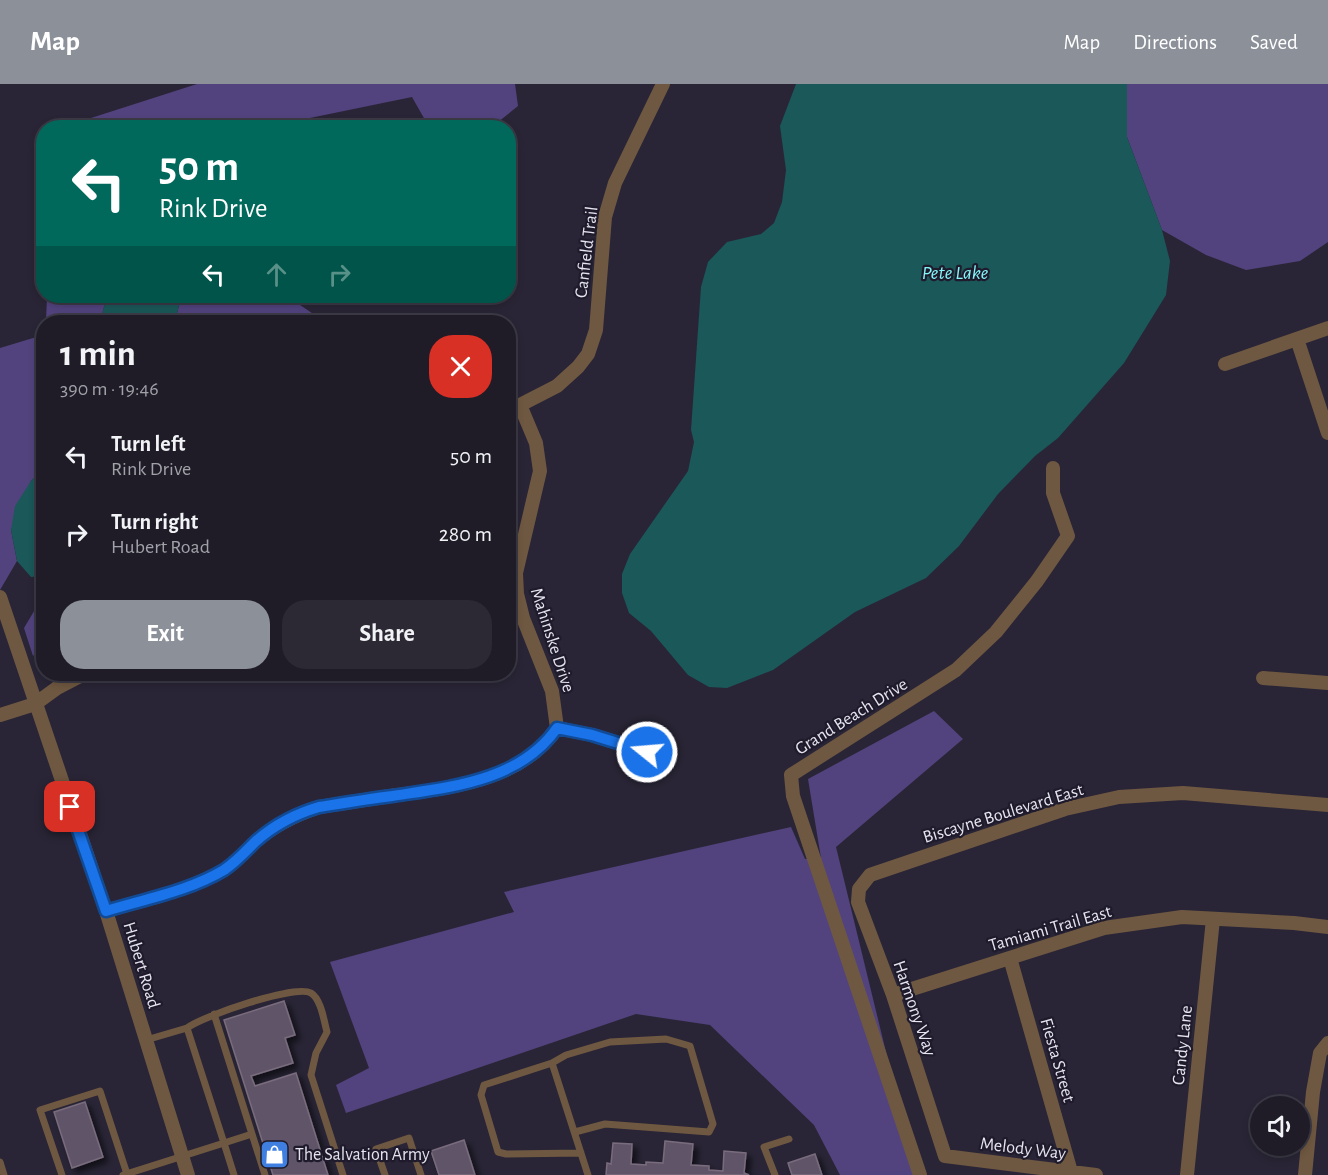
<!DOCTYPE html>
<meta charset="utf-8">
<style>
body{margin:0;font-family:"Alegreya Sans",sans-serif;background:#2c2934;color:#f1f3f6;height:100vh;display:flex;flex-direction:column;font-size:22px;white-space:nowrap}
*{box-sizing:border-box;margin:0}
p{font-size:20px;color:#a1a1a8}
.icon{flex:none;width:33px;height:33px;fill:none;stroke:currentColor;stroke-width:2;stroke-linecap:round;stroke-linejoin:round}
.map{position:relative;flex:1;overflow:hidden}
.panel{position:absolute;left:36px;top:231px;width:480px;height:366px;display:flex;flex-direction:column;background:#1f1c28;border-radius:24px;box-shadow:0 3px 9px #0003,0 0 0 2px #3c3a45}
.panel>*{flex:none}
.guide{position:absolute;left:36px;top:36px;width:480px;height:183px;border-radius:24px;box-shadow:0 3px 9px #0003,0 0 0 2px #3c3a45;background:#00695c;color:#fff;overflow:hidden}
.tools{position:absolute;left:1250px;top:1012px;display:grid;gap:12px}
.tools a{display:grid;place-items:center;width:60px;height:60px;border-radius:50%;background:#1f1c28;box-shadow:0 3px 9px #0003,0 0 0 2px #3c3a45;font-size:30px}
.pin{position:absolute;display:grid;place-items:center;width:51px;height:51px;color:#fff;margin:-26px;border-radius:12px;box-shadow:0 3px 9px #0006}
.me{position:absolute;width:66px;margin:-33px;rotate:287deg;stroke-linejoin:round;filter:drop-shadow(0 0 4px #0008)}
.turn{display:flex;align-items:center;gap:21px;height:126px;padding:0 24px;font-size:27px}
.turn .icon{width:78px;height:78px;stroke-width:2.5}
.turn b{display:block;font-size:42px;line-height:51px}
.lanes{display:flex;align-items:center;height:57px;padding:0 24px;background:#0003;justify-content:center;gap:30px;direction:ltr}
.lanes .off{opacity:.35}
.round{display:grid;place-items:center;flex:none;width:63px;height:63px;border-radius:24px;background:#2c2934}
.head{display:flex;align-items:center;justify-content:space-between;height:102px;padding:0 24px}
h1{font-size:36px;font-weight:600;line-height:45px}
.button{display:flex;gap:12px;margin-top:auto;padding:12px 24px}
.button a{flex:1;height:69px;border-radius:24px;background:#8c9099;color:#fff;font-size:24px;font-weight:600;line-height:69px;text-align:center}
.button a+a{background:#2c2934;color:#f1f3f6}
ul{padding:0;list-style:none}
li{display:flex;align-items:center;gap:18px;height:78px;padding:0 24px}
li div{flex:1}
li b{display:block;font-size:22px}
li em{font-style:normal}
header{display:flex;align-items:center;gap:36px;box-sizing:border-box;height:84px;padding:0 30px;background:#8c9099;color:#fff}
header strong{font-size:28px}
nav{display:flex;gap:33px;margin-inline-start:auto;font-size:21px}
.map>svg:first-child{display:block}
.green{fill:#52437e}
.water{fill:#1b5859}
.building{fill:#615567;stroke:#796c7e;stroke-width:1.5;filter:url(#shadow)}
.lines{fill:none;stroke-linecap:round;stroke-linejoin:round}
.service{stroke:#6f5841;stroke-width:7}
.minor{stroke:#6f5841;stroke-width:14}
.route-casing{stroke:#114b97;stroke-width:15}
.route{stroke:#1a73e8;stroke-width:10}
.labels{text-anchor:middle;stroke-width:4.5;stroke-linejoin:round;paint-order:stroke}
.street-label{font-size:18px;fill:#e6e4ef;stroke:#1f1b2c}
.poi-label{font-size:18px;fill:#e6e4ef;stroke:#1f1b2c;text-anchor:start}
.water-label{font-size:20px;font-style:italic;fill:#83f7f9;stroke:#1f1b2c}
</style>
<header>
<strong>Map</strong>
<nav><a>Map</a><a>Directions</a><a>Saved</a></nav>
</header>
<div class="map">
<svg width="1328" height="1091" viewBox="0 0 1328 1091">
<defs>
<filter id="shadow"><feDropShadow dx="4.5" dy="4.5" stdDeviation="3" flood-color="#0009"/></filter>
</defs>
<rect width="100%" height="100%" fill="#292536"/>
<!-- green -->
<path class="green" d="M197 0H515L518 22 492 43H429L412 13 266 43H63Z
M1127 0H1328V158L1300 177 1246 186 1206 171 1162 146 1127 53Z
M47 212H107L100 238H46Z
M177 212H287L325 238H257L256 237 252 238H175L179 221Z
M43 251V385L31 397 11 446 17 477 0 506V264Z
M43 512V560L33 572 24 544Z
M934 627 963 655 836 763 916 1091H840L814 1041 710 941 636 930 346 1029 336 1001 369 984 330 878 514 828 504 808 791 743 805 775 821 774 808 695Z"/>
<!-- water -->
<path class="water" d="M796 0H1127V53L1162 146 1170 177 1166 211 1124 279 1058 354 1035 372 998 410 959 462 926 494 855 528 773 586 727 604 709 603 688 591 651 547 629 529 622 509V490L630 470 688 387 694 358 691 346 701 203 708 178 727 158 761 150 774 139 782 118 786 86 780 42Z
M107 212H177L179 221 175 238H100Z
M43 385V492L31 493 17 477 11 446 15 422 31 397Z"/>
<!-- building -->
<path class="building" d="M284 917 295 951 285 954 293 979 251 992 255 1002 296 989 328 1091H273L224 936Z
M85 1018 103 1073 72 1084 54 1028Z
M464 1056 475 1091H439L431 1067Z
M665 1057 693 1060 691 1081 709 1082V1086L723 1087 724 1067 746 1069 744 1089 749 1091H606L607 1079 611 1080 613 1059 632 1060 631 1080 646 1081V1078L663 1079Z
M815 1070 822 1091H792L788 1079Z"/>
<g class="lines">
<!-- service -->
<path class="service" d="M214 930 265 1091
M187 944C203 932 295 900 311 909 321 915 324 937 327 948L316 969 311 991 343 1091
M146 956 187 944 224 1059 252 1050
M552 979 484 1001 481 1011 498 1068 506 1070 581 1069
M575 1048 605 1040 709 1048 713 1040 690 962 666 955 610 958 566 971 552 979 588 1091
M0 1078 4 1091
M62 1091 40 1026 100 1007 127 1090
M123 1091 224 1059 234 1091
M385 1091 376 1065 409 1054 421 1091
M775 1091 764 1063 789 1055"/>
<!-- minor -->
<path class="minor" d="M1297 255 1328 349
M1225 280 1328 244
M520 321 536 359 540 387 516 489 517 510 523 534 552 607 557 644
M508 325 520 321 557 302 578 283 588 270 596 246 605 133 615 99 663 0
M0 513 106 827 188 1091
M1263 594 1328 599
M0 631 35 620 57 604 84 590
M557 644 592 651 647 668
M106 827C145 815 189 807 224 786 236 778 245 768 255 758 274 741 295 731 319 723 345 719 371 715 397 711 454 703 522 696 557 644
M1010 874 1071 1088
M893 911 1104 844 1182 833 1294 839 1328 843
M920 1091 793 712 791 691 956 586 996 548 1037 497 1068 452 1053 409V384
M1096 1091 945 1072 893 911 858 818 859 805 870 791 1065 725 1119 713 1183 709 1328 721
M1187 1091 1213 835
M1305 1091 1313 1008 1320 969 1328 959"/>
</g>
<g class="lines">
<defs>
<path id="route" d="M70 723 106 827C145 815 189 807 224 786 236 778 245 768 255 758 274 741 295 730 319 723 344 719 368 715 392 712 451 703 520 697 557 644L592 651 647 668"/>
</defs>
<!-- route casing -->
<use href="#route" class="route-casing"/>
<!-- route -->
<use href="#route" class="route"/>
</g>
<!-- icons -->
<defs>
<symbol id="shop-square" viewBox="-11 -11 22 22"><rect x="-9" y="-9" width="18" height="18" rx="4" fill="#3f7fe0" stroke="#1f1b2c"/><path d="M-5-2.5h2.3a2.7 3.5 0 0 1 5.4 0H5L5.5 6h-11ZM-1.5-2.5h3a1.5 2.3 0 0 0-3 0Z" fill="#fff"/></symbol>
</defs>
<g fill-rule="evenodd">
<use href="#shop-square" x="258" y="1054" width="33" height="33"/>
</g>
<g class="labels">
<!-- street labels -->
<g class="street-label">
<text transform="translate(586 168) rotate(-83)" y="6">Canfield Trail</text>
<text transform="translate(553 556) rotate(72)" y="6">Mahinske Drive</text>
<text transform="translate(851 632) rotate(-32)" y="6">Grand Beach Drive</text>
<text transform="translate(1003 729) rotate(-17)" y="6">Biscayne Boulevard East</text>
<text transform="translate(1050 844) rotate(-16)" y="6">Tamiami Trail East</text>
<text transform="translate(142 881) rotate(73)" y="6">Hubert Road</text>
<text transform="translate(915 924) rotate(71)" y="6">Harmony Way</text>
<text transform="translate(1182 961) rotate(-84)" y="6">Candy Lane</text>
<text transform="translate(1058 976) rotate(74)" y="6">Fiesta Street</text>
<text transform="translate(1023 1064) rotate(7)" y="6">Melody Way</text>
</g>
<!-- poi labels -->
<g class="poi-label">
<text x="295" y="1076">The Salvation Army</text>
</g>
<!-- water labels -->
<g class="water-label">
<text x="955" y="195">Pete Lake</text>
</g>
</g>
</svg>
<div class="tools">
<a><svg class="icon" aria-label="sound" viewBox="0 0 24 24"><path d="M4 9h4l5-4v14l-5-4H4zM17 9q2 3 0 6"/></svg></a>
</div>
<div class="pin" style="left:70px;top:723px;background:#d93025"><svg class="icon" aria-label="arrive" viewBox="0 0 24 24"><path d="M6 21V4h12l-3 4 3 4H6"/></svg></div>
<svg class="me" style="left:647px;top:668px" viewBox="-20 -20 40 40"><circle r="17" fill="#1a73e8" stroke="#fff" stroke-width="3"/><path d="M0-11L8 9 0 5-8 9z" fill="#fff"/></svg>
<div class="guide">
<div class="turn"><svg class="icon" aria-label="left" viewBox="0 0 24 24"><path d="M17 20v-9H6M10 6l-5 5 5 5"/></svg><div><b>50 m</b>Rink Drive</div></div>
<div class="lanes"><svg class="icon" aria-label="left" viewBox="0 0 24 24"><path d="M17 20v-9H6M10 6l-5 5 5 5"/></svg><svg class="icon off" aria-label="ahead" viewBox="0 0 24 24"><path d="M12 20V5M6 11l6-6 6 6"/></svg><svg class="icon off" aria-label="right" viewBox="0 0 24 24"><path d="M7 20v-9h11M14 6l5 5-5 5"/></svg></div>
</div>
<section class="panel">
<div class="head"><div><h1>1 min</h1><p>390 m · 19:46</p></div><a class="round" style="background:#d93025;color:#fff"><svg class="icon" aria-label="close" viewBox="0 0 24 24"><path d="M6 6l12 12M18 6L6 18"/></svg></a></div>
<ul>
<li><svg class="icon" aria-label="left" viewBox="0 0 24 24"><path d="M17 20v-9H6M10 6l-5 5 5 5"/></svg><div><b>Turn left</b><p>Rink Drive</p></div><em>50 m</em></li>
<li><svg class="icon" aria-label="right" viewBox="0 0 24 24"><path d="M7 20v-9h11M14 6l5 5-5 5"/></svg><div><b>Turn right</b><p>Hubert Road</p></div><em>280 m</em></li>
</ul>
<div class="button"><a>Exit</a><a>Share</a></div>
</section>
</div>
